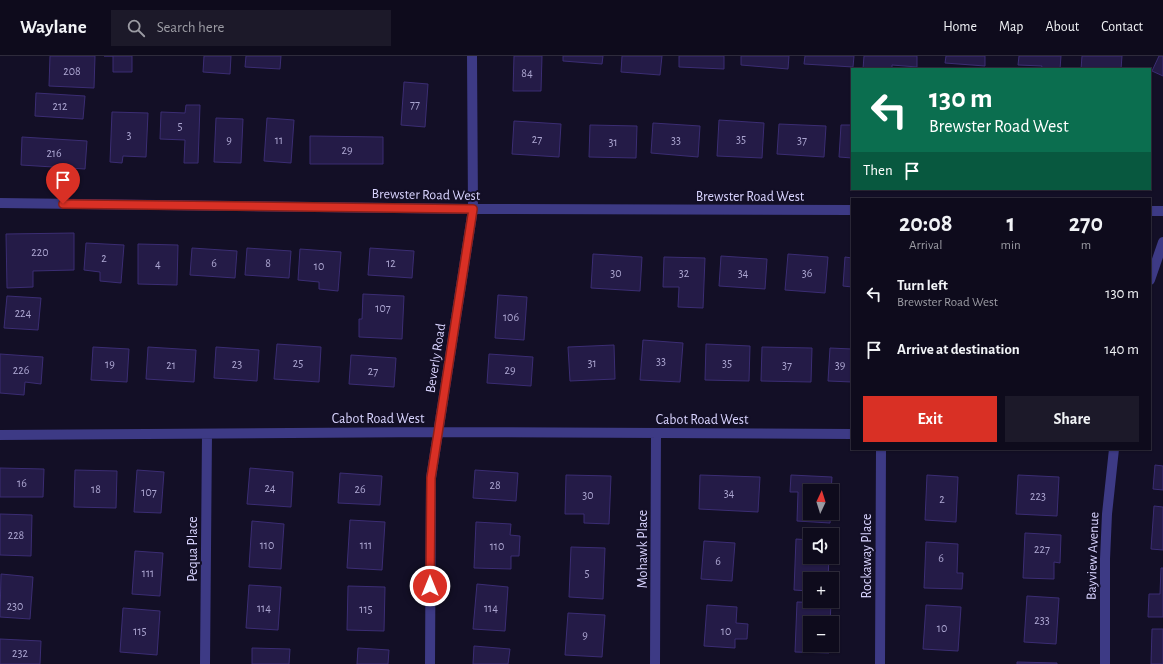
<!DOCTYPE html>
<meta charset="utf-8">
<style>
body{margin:0;font-family:"Alegreya Sans",sans-serif;background:#1c1929;color:#f1f3f6;height:100vh;display:flex;flex-direction:column;font-size:15px;white-space:nowrap}
*{box-sizing:border-box;margin:0}
p{font-size:13px;color:#9b9ba3}
.icon{flex:none;width:22px;height:22px;fill:none;stroke:currentColor;stroke-width:2;stroke-linecap:round;stroke-linejoin:round}
.map{position:relative;flex:1;overflow:hidden}
.drawer{position:absolute;left:851px;top:142px;width:300px;height:252px;display:flex;flex-direction:column;background:#0e0b1c;border-radius:0px;box-shadow:0 1px 3px #0004,0 0 0 1px #2e2b3b}
.drawer>*{flex:none}
.hud{position:absolute;left:851px;top:12px;width:300px;height:122px;border-radius:0px;box-shadow:0 1px 3px #0004,0 0 0 1px #2e2b3b;background:#0b6e4f;color:#fff;overflow:hidden}
.needle{width:26px;rotate:4deg}
.fabs{position:absolute;left:803px;top:428px;display:grid;gap:8px}
.fabs a{display:grid;place-items:center;width:36px;height:36px;border-radius:0px;background:#0e0b1c;box-shadow:0 1px 3px #0004,0 0 0 1px #2e2b3b;font-size:20px}
.pin{position:absolute;display:grid;place-items:center;width:34px;height:34px;color:#fff;margin:-41px -17px;border-radius:50% 50% 50% 0;rotate:-45deg;box-shadow:0 0 4px #0007}
.pin .icon{rotate:45deg}
.me{position:absolute;width:44px;margin:-22px;rotate:0deg;stroke-linejoin:round;filter:drop-shadow(0 0 3px #0008)}
.turn{display:flex;align-items:center;gap:14px;height:84px;padding:0 12px;font-size:18px}
.turn .icon{width:52px;height:52px;stroke-width:2.5}
.turn b{display:block;font-size:28px;line-height:34px}
.then{display:flex;align-items:center;height:38px;padding:0 12px;background:#0003;gap:8px;font-size:15px}
.eta{display:flex;justify-content:space-evenly;align-items:center;height:68px;text-align:center}
.eta b{font-size:24px;font-weight:700;line-height:28px}
.button{display:flex;gap:8px;margin-top:auto;padding:8px 12px}
.button a{flex:1;height:46px;border-radius:0px;background:#d93025;color:#fff;font-size:16px;font-weight:700;line-height:46px;text-align:center}
.button a+a{background:#1c1929;color:#f1f3f6}
ul{padding:0;list-style:none}
li{display:flex;align-items:center;gap:12px;height:56px;padding:0 12px}
li div{flex:1}
li b{display:block;font-size:15px}
li em{font-style:normal}
header{display:flex;align-items:center;gap:24px;box-sizing:border-box;height:56px;padding:0 20px;background:#0e0b1c;border-bottom:1px solid #2e2b3b}
header strong{font-size:19px}
nav{display:flex;gap:22px;margin-inline-start:auto;font-size:14px}
.search{width:280px;height:36px;background:#1c1929;display:flex;align-items:center;gap:10px;box-sizing:border-box;padding:0 14px;border-radius:0px;color:#9b9ba3;font-size:15px}
.map>svg:first-child{display:block}
.building{fill:#241b47;stroke:#3b2d73}
.lines{fill:none;stroke-linecap:round;stroke-linejoin:round}
.minor{stroke:#3d3a85;stroke-width:10}
.route-casing{stroke:#8d1f18;stroke-width:10}
.route{stroke:#d93025;stroke-width:7}
.labels{text-anchor:middle;stroke-width:4;stroke-linejoin:round;paint-order:stroke}
.number-label{font-size:12px;fill:#aca6d1}
.street-label{font-size:14px;fill:#d9d4ff;stroke:#130f26}
</style>
<header>
<strong>Waylane</strong>
<div class="search"><svg class="icon" aria-label="search" viewBox="0 0 24 24"><circle cx="10" cy="10" r="6"/><path d="M15 15l6 6"/></svg>Search here</div>
<nav><a>Home</a><a>Map</a><a>About</a><a>Contact</a></nav>
</header>
<div class="map">
<svg width="1163" height="608" viewBox="0 0 1163 608">
<rect width="100%" height="100%" fill="#130f26"/>
<!-- building -->
<path class="building" d="M50 0H95L94 32 49 30Z
M104 0H132V16H113V0Z
M204 0H231L230 18 203 16Z
M246 0H281L280 13 245 11Z
M514 0H542L541 35H513Z
M563 0H603L602 8 563 5Z
M622 0H662L660 19 621 16Z
M679 0H724V13L679 11Z
M741 0H789L788 13 741 9Z
M805 0H854L853 11 804 8Z
M864 0H917V11L892 9V13H863Z
M946 0H985V10L945 7Z
M1019 0H1061L1060 13H1041L1042 10 1018 9Z
M1082 0H1122L1121 13H1081Z
M1159 0H1163V20L1152 15Z
M404 26 428 28 425 71 401 69Z
M36 37 85 40 83 63 35 60Z
M186 49H200L198 107H184L185 84 160 83 161 56 185 57Z
M112 56 148 57 146 101 123 100 122 107 110 106Z
M216 62 243 63 241 107 214 106Z
M267 62 294 64 291 107 264 105Z
M719 64 764 67 762 102 717 100Z
M514 65 561 68 559 101 512 98Z
M653 67 700 70 698 101 651 97Z
M779 68 826 70 824 101 777 98Z
M590 69 637 70 636 102 589 101Z
M841 69H852V102L839 101Z
M310 80 383 81V108H310Z
M22 81 87 85 85 113 21 109Z
M74 177V214L33 215V231L7 232 6 178Z
M86 187 124 189 121 227 100 225V216L84 214Z
M138 188 178 189 177 229 138 228Z
M192 192 237 195 235 222 190 219Z
M247 192 291 195 289 222 245 219Z
M370 192 414 195 412 222 368 219Z
M300 193 341 196 338 235 319 233V226L298 224Z
M593 198 642 201 640 235 591 232Z
M788 198 828 201 825 237 785 234Z
M721 200 767 203 765 233 719 230Z
M664 201 705 202 703 252 678 251 679 231H663Z
M845 201 852 202V231L843 230Z
M363 238 404 240 402 283 359 281V263H362Z
M498 239 527 241 524 284 495 282Z
M7 240 41 242 38 274 4 272Z
M643 284 683 287 680 326 640 324Z
M277 288 321 291 319 326 274 323Z
M706 288 750 290 749 325 705 324Z
M614 289 615 323 570 325 568 291Z
M93 291 129 293 127 326 91 324Z
M148 291 196 294 194 326 146 323Z
M216 291 259 294 257 325 214 322Z
M762 291 812 292 811 326 761 325Z
M830 292 852 293V326L828 325Z
M0 298 43 301 41 328 25 326 24 339 0 337Z
M489 298 533 301 531 330 487 327Z
M351 299 396 302 394 331 349 328Z
M1155 409 1163 410V434L1153 433Z
M0 412 44 413 43 441H0Z
M250 412 293 416 291 451 247 448Z
M75 414 117 415 116 452 74 451Z
M137 414 164 416 161 457 134 456Z
M475 414 518 417 516 445 473 442Z
M340 417 382 420 380 449 338 447Z
M566 419 611 420 609 468 584 467V458H565Z
M700 419 760 421 758 456 699 453Z
M791 419 832 421 831 435H810V457H831L830 467 797 465 798 436H790Z
M927 419 958 421 956 466 925 464Z
M1018 419 1059 421 1057 460 1016 458Z
M1154 450 1163 451V494L1151 493Z
M0 458 32 459 31 500 0 499Z
M350 464 385 466 382 514 347 512Z
M252 465 284 468 281 513 249 511Z
M476 466 511 468 510 479 520 480 519 500H511V513L474 512Z
M1025 477 1061 479 1060 507 1054 506V523L1023 522Z
M796 483 810 484V501H829L828 523H810V535L794 534Z
M704 485 735 487 732 525 701 523Z
M926 486 958 488 957 517H963L962 533 924 532Z
M571 491 605 492 603 543 569 541Z
M135 495 163 497 160 540 132 538Z
M1161 512H1163V561H1148L1149 538H1160Z
M1 518 33 521 30 563 0 561Z
M477 528 508 531 505 575 473 573Z
M249 529 281 531 278 574 246 572Z
M348 530 385 531 384 575 347 574Z
M1027 540 1059 542 1056 588 1024 586Z
M797 546 831 547 830 567H810V589H829V597L795 596Z
M707 549 737 551 736 567 748 568 747 583H735V592L704 590Z
M926 549 961 551 958 595 923 593Z
M123 552 160 555 157 599 120 596Z
M568 557 605 559 602 601 565 599Z
M1152 573H1163V608H1151Z
M0 583 41 585 40 608H0Z
M474 590 510 593 508 608H473Z
M252 592 290 593 289 608H252Z
M358 592 389 594 388 608H357Z
M1017 606 1057 607V608H1017Z"/>
<g class="lines">
<!-- minor -->
<path class="minor" d="M0 147 473 153 852 154
M1150 155H1163
M1150 224 1163 186
M0 379 437 376 852 378
M205 608 207 378
M430 608 431 422 473 153 472 0
M655 608 656 377
M880 608 881 393
M1105 608V503L1107 458 1114 393"/>
</g>
<g class="lines">
<defs>
<path id="route" d="M63 148 473 153 431 422 430 530"/>
</defs>
<!-- route casing -->
<use href="#route" class="route-casing"/>
<!-- route -->
<use href="#route" class="route"/>
</g>
<g class="labels">
<!-- number labels -->
<g class="number-label">
<text x="72" y="19">208</text>
<text x="527" y="21">84</text>
<text x="415" y="52">77</text>
<text x="60" y="54">212</text>
<text x="180" y="74">5</text>
<text x="129" y="83">3</text>
<text x="537" y="87">27</text>
<text x="741" y="87">35</text>
<text x="229" y="88">9</text>
<text x="279" y="88">11</text>
<text x="676" y="88">33</text>
<text x="802" y="88">37</text>
<text x="613" y="90">31</text>
<text x="347" y="98">29</text>
<text x="54" y="101">216</text>
<text x="40" y="200">220</text>
<text x="104" y="206">2</text>
<text x="214" y="211">6</text>
<text x="268" y="211">8</text>
<text x="391" y="211">12</text>
<text x="158" y="212">4</text>
<text x="319" y="214">10</text>
<text x="616" y="221">30</text>
<text x="684" y="221">32</text>
<text x="743" y="221">34</text>
<text x="807" y="221">36</text>
<text x="383" y="256">107</text>
<text x="23" y="261">224</text>
<text x="511" y="265">106</text>
<text x="661" y="309">33</text>
<text x="298" y="311">25</text>
<text x="592" y="311">31</text>
<text x="727" y="311">35</text>
<text x="110" y="312">19</text>
<text x="237" y="312">23</text>
<text x="171" y="313">21</text>
<text x="787" y="313">37</text>
<text x="840" y="313">39</text>
<text x="21" y="318">226</text>
<text x="510" y="318">29</text>
<text x="373" y="319">27</text>
<text x="22" y="431">16</text>
<text x="495" y="433">28</text>
<text x="270" y="436">24</text>
<text x="96" y="437">18</text>
<text x="360" y="437">26</text>
<text x="149" y="440">107</text>
<text x="729" y="441">34</text>
<text x="588" y="443">30</text>
<text x="1038" y="444">223</text>
<text x="942" y="447">2</text>
<text x="16" y="483">228</text>
<text x="267" y="493">110</text>
<text x="366" y="493">111</text>
<text x="497" y="494">110</text>
<text x="1042" y="497">227</text>
<text x="941" y="506">6</text>
<text x="718" y="509">6</text>
<text x="148" y="521">111</text>
<text x="587" y="521">5</text>
<text x="15" y="554">230</text>
<text x="264" y="556">114</text>
<text x="491" y="556">114</text>
<text x="366" y="557">115</text>
<text x="1042" y="568">233</text>
<text x="942" y="576">10</text>
<text x="140" y="579">115</text>
<text x="726" y="579">10</text>
<text x="585" y="583">9</text>
<text x="20" y="601">232</text>
</g>
<!-- street labels -->
<g class="street-label">
<text transform="translate(426 138) rotate(1)" y="5">Brewster Road West</text>
<text x="750" y="145">Brewster Road West</text>
<text transform="translate(435 302) rotate(-81)" y="5">Beverly Road</text>
<text x="378" y="367">Cabot Road West</text>
<text x="702" y="368">Cabot Road West</text>
<text transform="translate(192 493) rotate(-90)" y="5">Pequa Place</text>
<text transform="translate(642 493) rotate(-90)" y="5">Mohawk Place</text>
<text transform="translate(866 500) rotate(-90)" y="5">Rockaway Place</text>
<text transform="translate(1092 500) rotate(-88)" y="5">Bayview Avenue</text>
</g>
</g>
</svg>
<div class="fabs">
<a><svg class="needle" viewBox="-14 -14 28 28"><path d="M0-13l5 13h-10z" fill="#e53935"/><path d="M0 13l5-13h-10z" fill="#9b9ba3"/></svg></a>
<a><svg class="icon" aria-label="sound" viewBox="0 0 24 24"><path d="M4 9h4l5-4v14l-5-4H4zM17 9q2 3 0 6"/></svg></a>
<a>+</a>
<a>−</a>
</div>
<div class="pin" style="left:63px;top:148px;background:#d93025"><svg class="icon" aria-label="arrive" viewBox="0 0 24 24"><path d="M6 21V4h12l-3 4 3 4H6"/></svg></div>
<svg class="me" style="left:430px;top:530px" viewBox="-20 -20 40 40"><circle r="17" fill="#d93025" stroke="#fff" stroke-width="3"/><path d="M0-11L8 9 0 5-8 9z" fill="#fff"/></svg>
<div class="hud">
<div class="turn"><svg class="icon" aria-label="left" viewBox="0 0 24 24"><path d="M17 20v-9H6M10 6l-5 5 5 5"/></svg><div><b>130 m</b>Brewster Road West</div></div>
<div class="then">Then<svg class="icon" aria-label="arrive" viewBox="0 0 24 24"><path d="M6 21V4h12l-3 4 3 4H6"/></svg></div>
</div>
<section class="drawer">
<div class="eta">
<div><b>20:08</b><p>Arrival</p></div>
<div><b>1</b><p>min</p></div>
<div><b>270</b><p>m</p></div>
</div>
<ul>
<li><svg class="icon" aria-label="left" viewBox="0 0 24 24"><path d="M17 20v-9H6M10 6l-5 5 5 5"/></svg><div><b>Turn left</b><p>Brewster Road West</p></div><em>130 m</em></li>
<li><svg class="icon" aria-label="arrive" viewBox="0 0 24 24"><path d="M6 21V4h12l-3 4 3 4H6"/></svg><div><b>Arrive at destination</b></div><em>140 m</em></li>
</ul>
<div class="button"><a>Exit</a><a>Share</a></div>
</section>
</div>
